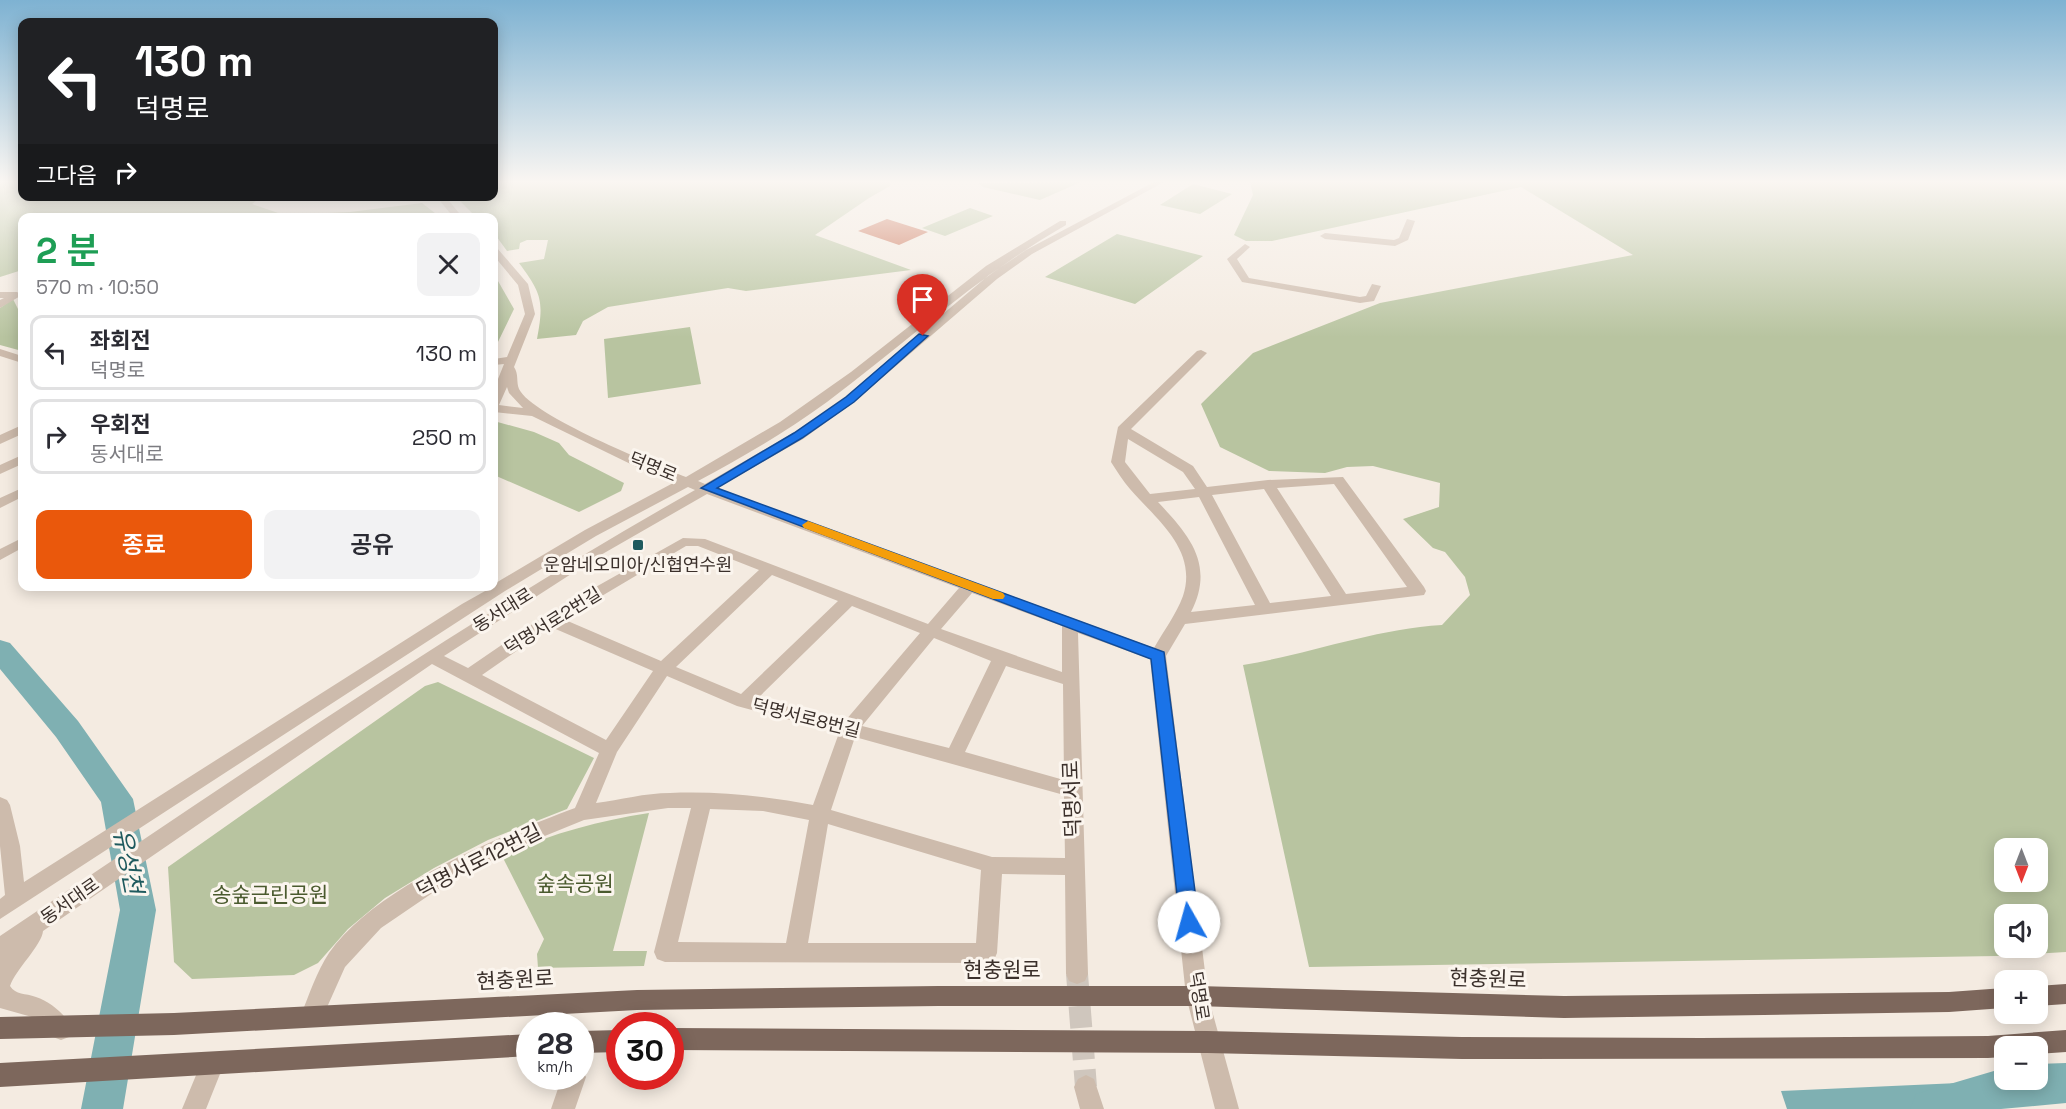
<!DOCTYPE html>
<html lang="ko">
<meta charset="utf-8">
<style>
body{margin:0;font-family:"Space Grotesk","Noto Sans KR",sans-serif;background:#f2f2f3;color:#2b2b33;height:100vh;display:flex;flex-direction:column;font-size:22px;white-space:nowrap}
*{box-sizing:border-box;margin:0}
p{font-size:20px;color:#7c7c81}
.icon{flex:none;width:33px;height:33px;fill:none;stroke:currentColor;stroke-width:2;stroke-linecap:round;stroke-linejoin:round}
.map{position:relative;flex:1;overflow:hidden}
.details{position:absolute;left:18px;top:213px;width:480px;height:378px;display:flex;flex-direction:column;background:#fff;border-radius:12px;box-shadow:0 3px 15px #0003}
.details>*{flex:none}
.top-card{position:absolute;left:18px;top:18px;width:480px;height:183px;border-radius:12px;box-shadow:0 3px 15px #0003;background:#202124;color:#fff;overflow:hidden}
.needle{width:39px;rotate:180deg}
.controls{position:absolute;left:1994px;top:838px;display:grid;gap:12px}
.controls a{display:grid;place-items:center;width:54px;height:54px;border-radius:12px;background:#fff;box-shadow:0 3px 15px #0003;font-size:30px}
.speed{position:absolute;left:516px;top:1012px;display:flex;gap:12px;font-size:30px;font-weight:700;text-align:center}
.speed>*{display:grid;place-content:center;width:78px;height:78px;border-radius:50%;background:#fff;box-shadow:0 3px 15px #0003;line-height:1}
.speed small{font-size:15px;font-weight:400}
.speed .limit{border:9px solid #d22;background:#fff;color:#111}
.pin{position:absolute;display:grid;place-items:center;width:51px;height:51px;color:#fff;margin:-62px -26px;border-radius:50% 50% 50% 0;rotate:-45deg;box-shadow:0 0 6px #0007}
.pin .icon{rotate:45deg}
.me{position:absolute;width:66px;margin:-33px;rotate:353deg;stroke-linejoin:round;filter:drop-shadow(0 0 4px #0008)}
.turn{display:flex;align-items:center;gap:21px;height:126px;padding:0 18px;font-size:27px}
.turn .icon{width:78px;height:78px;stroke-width:2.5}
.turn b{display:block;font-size:42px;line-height:51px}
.then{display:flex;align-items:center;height:57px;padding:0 18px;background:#0003;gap:12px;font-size:22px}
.round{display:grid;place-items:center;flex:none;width:63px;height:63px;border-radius:12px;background:#f2f2f3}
.summary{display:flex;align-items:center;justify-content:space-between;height:102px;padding:0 18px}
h1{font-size:36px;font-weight:600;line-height:45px;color:#1e9e55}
.primary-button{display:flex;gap:12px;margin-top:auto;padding:12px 18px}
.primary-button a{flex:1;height:69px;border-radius:12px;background:#ea580c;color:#fff;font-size:24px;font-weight:600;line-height:69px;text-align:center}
.primary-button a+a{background:#f2f2f3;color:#2b2b33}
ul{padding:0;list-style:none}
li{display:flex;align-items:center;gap:18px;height:75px;margin:0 12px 9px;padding:0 6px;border:3px solid #e1e1e2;border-radius:12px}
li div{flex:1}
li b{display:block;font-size:22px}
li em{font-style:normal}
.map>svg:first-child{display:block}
.green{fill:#b8c4a0;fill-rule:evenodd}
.water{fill:#7fb0b2}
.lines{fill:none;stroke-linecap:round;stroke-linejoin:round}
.river{fill:#7fb0b2;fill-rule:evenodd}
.building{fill:#c8694b}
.minor-tunnel{stroke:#cfc6bd;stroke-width:22;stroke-dasharray:22 10;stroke-linecap:butt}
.minor{fill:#cdbbac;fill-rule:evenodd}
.major{fill:#7d675c;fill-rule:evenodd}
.route{fill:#1a73e8;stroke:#114b97;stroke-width:1.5}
.slow{fill:#f59e0b}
.poi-dot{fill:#1f5a5e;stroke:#fbf5ee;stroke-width:2}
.labels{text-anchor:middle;stroke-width:6;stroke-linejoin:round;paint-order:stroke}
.street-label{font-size:18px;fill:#3b302b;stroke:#fbf5ee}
.poi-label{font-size:18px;fill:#3b302b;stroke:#fbf5ee}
.near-street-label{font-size:21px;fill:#3b302b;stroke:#fbf5ee}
.near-park-label{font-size:21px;fill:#4a5a2e;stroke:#fbf5ee}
.near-water-label{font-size:24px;font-style:italic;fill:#1f5a5e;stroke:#fbf5ee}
</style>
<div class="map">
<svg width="2066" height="1109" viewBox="0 0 2066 1109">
<rect width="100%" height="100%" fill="#f4ebe1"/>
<!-- green -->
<path class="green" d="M0 182H22V196L261 197 252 204 284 215 350 212 422 203 440 217 22 218V270L0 277Z
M494 182H890V186L869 198 815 235 911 270 746 291 728 288 608 307 583 321 576 335 537 339C544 301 542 294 519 263L544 259 548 240H527L520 243 519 249 507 251 494 233V218L476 217 456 197 494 196Z
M1081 182 1040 200 983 187 978 183Z
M1250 182H2066V952L1997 956 1309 967 1243 665C1310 654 1374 629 1442 625L1470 595 1465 577 1445 552 1433 548 1403 519 1439 507 1440 483 1373 466 1347 467 1325 473 1269 471 1220 447 1201 404 1253 353 1380 303 1633 255 1521 187 1272 241H1246L1234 235 1253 195ZM2004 849H2037V882H2004ZM2004 915H2037V948H2004Z
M1193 184 1232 194 1200 214 1160 205Z
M970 208 993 216 945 236 922 228Z
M1117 234 1203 256 1135 304 1045 277Z
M494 274 514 309 497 344 494 345Z
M13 299 22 317V351L0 345V308Z
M690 327 701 384 608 398 604 339Z
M494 421 534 432 559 443 569 455 624 483 621 491 579 512 494 475Z
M438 682 594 758 567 809 488 840 434 868 385 898 348 929 318 963 294 975 192 979 174 962 168 867 425 686Z
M649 813 613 951H647L644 966 538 968 537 954 544 939 502 856C550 834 597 821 649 813Z"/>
<!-- water -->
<path class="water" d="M2025 1080 2037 1099 2003 1105 1999 1109H1787L1781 1091Z"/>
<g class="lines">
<!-- river -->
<path class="river" d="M0 640 10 643 78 721 133 799 156 910 123 1109H81L120 910 101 802 56 737 0 669Z
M2066 1063V1103L2001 1109H1910L1916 1094 2004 1068V1080H2037V1064Z"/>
</g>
<!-- building -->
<path class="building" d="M887 219 928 232 899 245 858 231Z"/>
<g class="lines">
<!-- minor-tunnel -->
<path class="minor-tunnel" d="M1077 974 1086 1087"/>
<!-- minor -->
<path class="minor" d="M1154 182H1164L1032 254 997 279 854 402 803 439 717 488 1154 648C1164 630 1176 615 1183 596 1198 550 1157 520 1130 489 1123 481 1117 471 1111 462L1118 427 1197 351 1201 350 1207 353 1131 429 1193 466 1207 487 1268 480 1343 477 1424 587 1426 591 1424 595 1185 624 1166 656 1208 996 1239 1109H1215L1186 996 1150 659 1078 633 1088 974 1085 981 1077 984 1069 981 1066 974 1065 875 1002 874 997 953 994 960 986 963 665 962 657 959 654 952 691 808H668L584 820 530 842 450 881 381 928 345 967 320 1023 312 1026 304 1023 301 1015C309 995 317 971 329 953 376 886 500 836 575 808L599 753 432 664 43 931C42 945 16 969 10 986 16 995 25 993 36 997 51 1002 66 1015 73 1029L69 1037 61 1040 53 1037 32 1017 0 1008V936C229 783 455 626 695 490L688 487 596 536 505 591 0 919V899L5 895 0 846V797L7 800 10 805 20 846 24 882 462 604 494 586V584L585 530 675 482 647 472 532 416 494 412V389L504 364 494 365V359L507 357 525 314 518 285 494 256V247L497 248 528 284 535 314 514 367C519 374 516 382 519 389 532 416 654 465 686 477L780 422 851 372 986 266 1060 221H1066V225C979 275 907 342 827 402 786 432 743 457 698 481L705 484 793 433 846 396 989 275 1026 250ZM507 387 509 393 523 408 499 405ZM1128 439 1183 472 1195 489 1150 494 1125 462ZM1334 484 1407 587 1346 594 1277 488ZM1264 489 1331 596 1270 603 1212 495ZM707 494 959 588 928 624 705 539 683 538 544 616 468 668 444 656 599 556ZM1199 497 1255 605 1191 612C1215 565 1190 536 1158 502ZM686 546H698L759 570 661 661 563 619ZM772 575 838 601 741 694 676 667ZM972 593 1062 626V672L941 629ZM852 606 920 633 845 721 757 699ZM551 627 653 671 606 740 482 675ZM934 638 991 661 949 748 862 726ZM1006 666 1063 684 1064 780 965 752ZM667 676 737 706 839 733 813 805C766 796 718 791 670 793 645 793 620 800 596 803L617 752ZM855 737 1064 795 1065 858 992 857 831 810ZM710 809 763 811 809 820 786 943 678 942ZM828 824 981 870 976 943H808Z
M436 196H445L463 218H454Z
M1407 219 1415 221 1408 240 1395 246 1325 239 1320 236 1325 233 1394 240 1399 238Z
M1245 244 1250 247 1237 259 1249 278 1360 297 1366 296 1372 284 1381 286 1374 301 1360 303 1242 282 1227 259Z
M0 292H17L22 295 0 308V300L4 298H0Z
M0 349 22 356V363L0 356Z
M22 425V434L0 444V435Z
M22 455V464L0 474V465Z
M22 488V497L0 508V498Z
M22 538V548L0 560V549Z
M212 1053 220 1056 224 1064 206 1109H182L204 1056Z
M580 1068 586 1077 575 1109H551L562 1077H580Z
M1086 1075 1094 1079 1104 1109H1080L1074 1087 1078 1079Z"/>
<!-- major -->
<path class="major" d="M2066 984V1004L2037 1006V986Z
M938 986H1197L1564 996 1949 992 2004 988V1008L1949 1012 1564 1018 1197 1006H938L637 1010 174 1035 0 1039V1017L174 1013 637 990Z
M670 1028 1207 1031 1462 1037 1701 1038 1988 1036 2066 1030V1052L2037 1054V1047H2004V1057L1988 1058 1462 1059 1207 1053 670 1050Z
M620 1030V1052L580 1053V1031Z
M530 1034V1056L0 1087V1063Z"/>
</g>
<!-- sky -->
<linearGradient id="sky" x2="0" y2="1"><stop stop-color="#7eb2d2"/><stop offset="0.54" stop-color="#faf6f2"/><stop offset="1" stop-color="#faf6f2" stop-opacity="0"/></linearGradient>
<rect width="2066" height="337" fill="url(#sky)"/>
<!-- route -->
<path class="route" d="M919 334 928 336 854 402 802 438 717 488 1164 652 1199 922 1196 928 1189 931 1183 928 1180 922 1151 659 701 488 794 433 846 397Z"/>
<!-- slow -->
<path class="slow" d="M808 521 1003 593 1005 596 1003 599H993L804 528 802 525Z"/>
<!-- markers -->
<rect class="poi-dot" x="632" y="539" width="12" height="12" rx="3"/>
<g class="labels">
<!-- street labels -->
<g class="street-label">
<text transform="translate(653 467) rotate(22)" y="6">덕명로</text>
<text transform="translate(503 610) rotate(-32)" y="6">동서대로</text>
<text transform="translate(553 621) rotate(-32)" y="6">덕명서로2번길</text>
<text transform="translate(806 718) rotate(14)" y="6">덕명서로8번길</text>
<text transform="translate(70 901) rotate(-35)" y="6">동서대로</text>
<text transform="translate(1199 996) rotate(81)" y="6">덕명로</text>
</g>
<!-- poi labels -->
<g class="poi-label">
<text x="638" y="571">운암네오미아/신협연수원</text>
</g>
<!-- near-street labels -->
<g class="near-street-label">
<text transform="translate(1072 799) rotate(-92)" y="7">덕명서로</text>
<text transform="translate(479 861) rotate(-27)" y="7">덕명서로12번길</text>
<text x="1002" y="977">현충원로</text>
<text transform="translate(1488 979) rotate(2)" y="7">현충원로</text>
<text transform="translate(515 980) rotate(-3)" y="7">현충원로</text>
</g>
<!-- near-park labels -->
<g class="near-park-label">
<text x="575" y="891">숲속공원</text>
<text x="270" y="902">송숲근린공원</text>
</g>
<!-- near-water labels -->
<g class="near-water-label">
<text transform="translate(128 861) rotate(79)" y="8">유성천</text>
</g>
</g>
</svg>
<div class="controls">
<a><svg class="needle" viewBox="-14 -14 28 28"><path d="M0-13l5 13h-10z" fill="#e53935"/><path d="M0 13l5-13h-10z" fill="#7c7c81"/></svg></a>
<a><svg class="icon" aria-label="sound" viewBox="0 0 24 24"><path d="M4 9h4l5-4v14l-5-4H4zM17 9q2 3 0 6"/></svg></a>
<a>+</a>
<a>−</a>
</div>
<div class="speed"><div>28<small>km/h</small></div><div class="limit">30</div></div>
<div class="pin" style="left:923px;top:336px;background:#d93025"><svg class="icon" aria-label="arrive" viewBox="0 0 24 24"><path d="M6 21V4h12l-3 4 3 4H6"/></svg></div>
<svg class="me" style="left:1189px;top:922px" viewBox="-20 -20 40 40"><circle r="19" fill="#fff"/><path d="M0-13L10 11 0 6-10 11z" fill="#1a73e8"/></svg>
<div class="top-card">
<div class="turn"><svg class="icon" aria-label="left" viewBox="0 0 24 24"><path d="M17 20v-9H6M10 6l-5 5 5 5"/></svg><div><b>130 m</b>덕명로</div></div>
<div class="then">그다음<svg class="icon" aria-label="right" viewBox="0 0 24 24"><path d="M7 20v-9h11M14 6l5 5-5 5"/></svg></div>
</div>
<section class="details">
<div class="summary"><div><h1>2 분</h1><p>570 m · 10:50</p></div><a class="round"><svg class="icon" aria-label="close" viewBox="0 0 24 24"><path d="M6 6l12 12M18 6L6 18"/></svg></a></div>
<ul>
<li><svg class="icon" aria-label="left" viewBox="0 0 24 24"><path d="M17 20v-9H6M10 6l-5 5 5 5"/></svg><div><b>좌회전</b><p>덕명로</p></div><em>130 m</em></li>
<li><svg class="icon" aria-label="right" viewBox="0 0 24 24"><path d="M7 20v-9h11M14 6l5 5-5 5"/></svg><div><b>우회전</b><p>동서대로</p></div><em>250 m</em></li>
</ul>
<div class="primary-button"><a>종료</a><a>공유</a></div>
</section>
</div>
